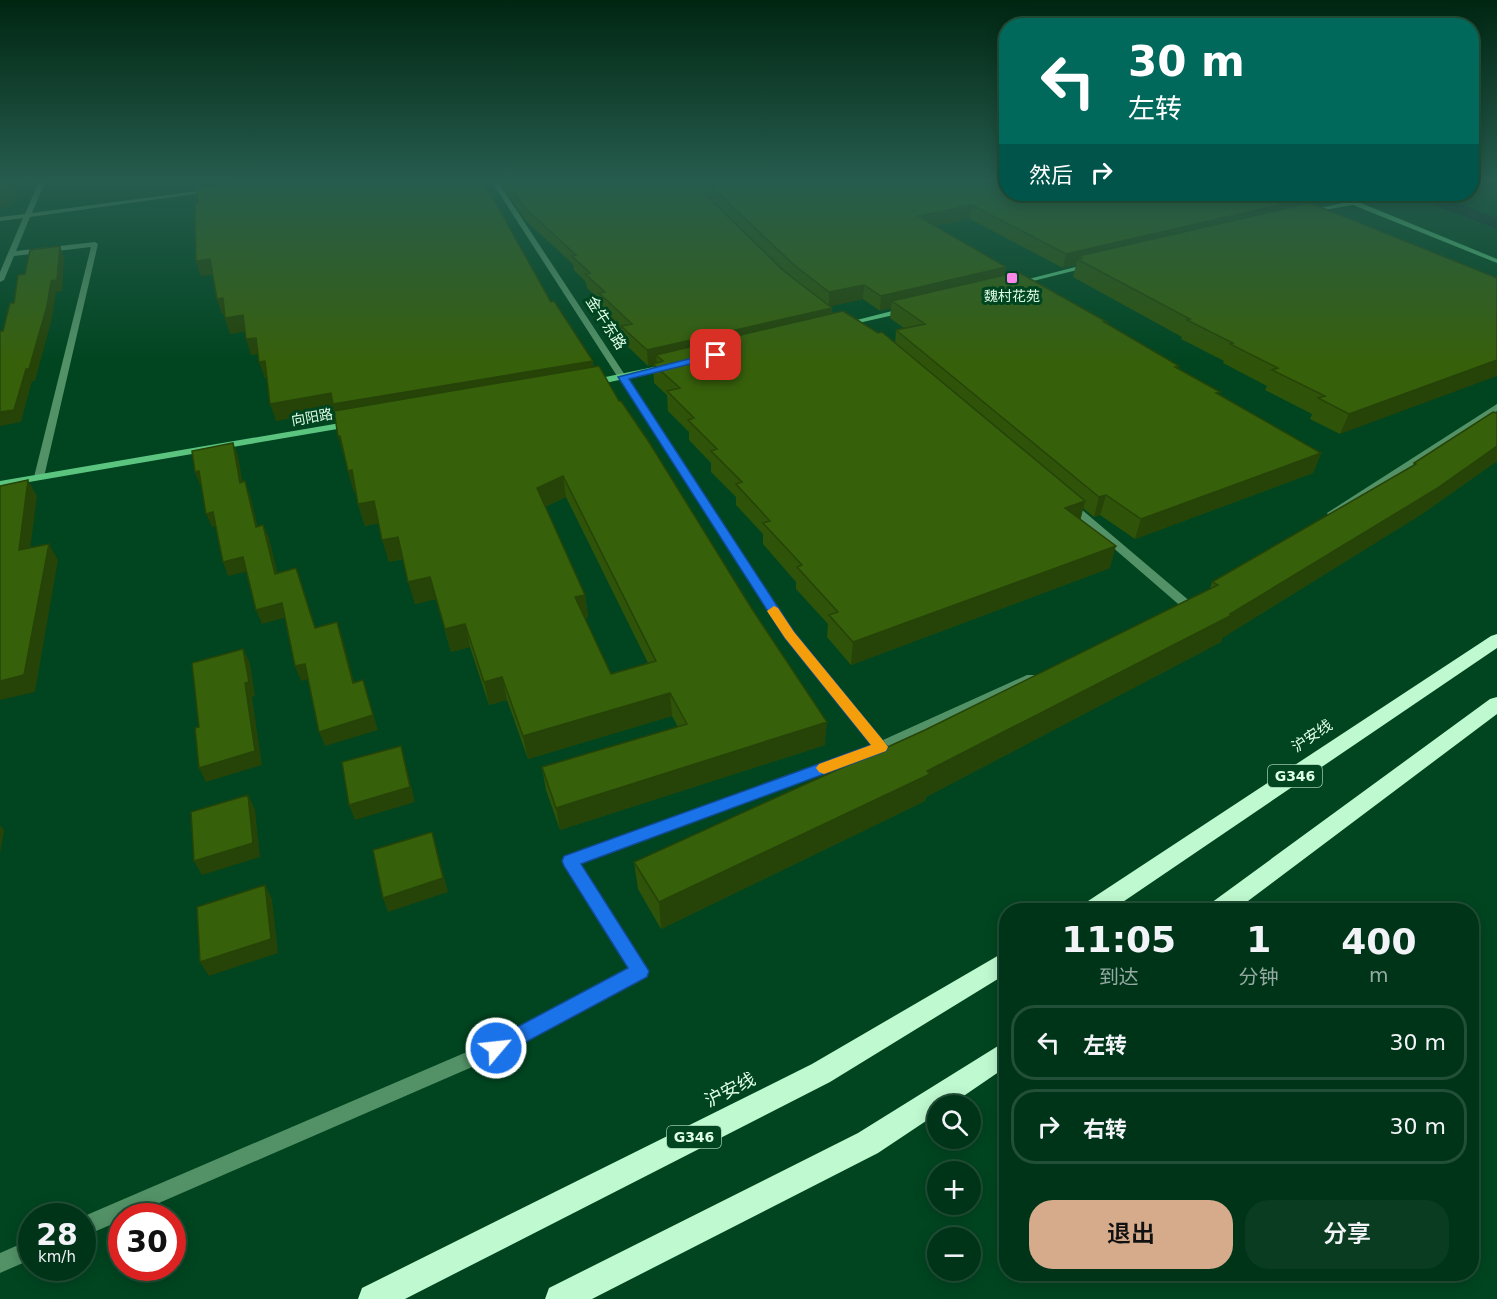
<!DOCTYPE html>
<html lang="zh">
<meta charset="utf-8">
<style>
body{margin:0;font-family:"DejaVu Sans","Noto Sans SC",sans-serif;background:#0a3c21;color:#f1f3f6;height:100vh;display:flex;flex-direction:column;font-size:22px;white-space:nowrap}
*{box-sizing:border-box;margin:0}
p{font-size:20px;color:#95aaa2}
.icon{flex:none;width:33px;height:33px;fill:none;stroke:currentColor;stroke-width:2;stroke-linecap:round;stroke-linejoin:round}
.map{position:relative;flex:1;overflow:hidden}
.details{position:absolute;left:999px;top:903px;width:480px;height:378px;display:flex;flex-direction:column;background:#003418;border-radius:24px;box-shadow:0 3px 15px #0003,0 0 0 2px #224f37}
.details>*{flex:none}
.top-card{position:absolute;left:999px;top:18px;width:480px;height:183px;border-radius:24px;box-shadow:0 3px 15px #0003,0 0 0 2px #224f37;background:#00695c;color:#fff;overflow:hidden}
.controls{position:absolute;left:927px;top:1095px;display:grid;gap:12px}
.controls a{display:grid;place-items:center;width:54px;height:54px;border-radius:50%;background:#003418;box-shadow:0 3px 15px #0003,0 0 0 2px #224f37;font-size:30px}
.speed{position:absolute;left:18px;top:1203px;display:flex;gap:12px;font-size:30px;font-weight:700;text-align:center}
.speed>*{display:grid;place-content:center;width:78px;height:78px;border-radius:50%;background:#003418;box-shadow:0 3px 15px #0003,0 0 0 2px #224f37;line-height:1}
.speed small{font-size:15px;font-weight:400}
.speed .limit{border:9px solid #d22;background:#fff;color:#111}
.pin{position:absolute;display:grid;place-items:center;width:51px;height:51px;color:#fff;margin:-26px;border-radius:12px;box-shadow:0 3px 9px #0006}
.me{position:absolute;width:66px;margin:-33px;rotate:62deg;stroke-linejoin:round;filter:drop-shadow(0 0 4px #0008)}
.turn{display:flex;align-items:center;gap:21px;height:126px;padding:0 30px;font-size:27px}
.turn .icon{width:78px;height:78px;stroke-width:2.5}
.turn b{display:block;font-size:42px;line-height:51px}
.then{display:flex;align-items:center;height:57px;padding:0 30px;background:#0003;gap:12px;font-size:22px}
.eta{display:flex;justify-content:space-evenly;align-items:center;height:102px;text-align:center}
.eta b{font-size:36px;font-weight:600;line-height:42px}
.button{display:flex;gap:12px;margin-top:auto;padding:12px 30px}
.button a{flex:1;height:69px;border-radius:24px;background:#d6ab8b;color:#111;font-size:24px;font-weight:600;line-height:69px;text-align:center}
.button a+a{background:#0a3c21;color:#f1f3f6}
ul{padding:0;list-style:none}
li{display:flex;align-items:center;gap:18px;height:75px;margin:0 12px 9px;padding:0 18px;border:3px solid #224f37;border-radius:24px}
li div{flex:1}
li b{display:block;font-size:22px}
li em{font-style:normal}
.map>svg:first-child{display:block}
.water{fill:#0e2429}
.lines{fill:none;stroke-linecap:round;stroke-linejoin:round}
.street{fill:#539267;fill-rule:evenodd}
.secondary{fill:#5bc580;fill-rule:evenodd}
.highway{fill:#bff9cf;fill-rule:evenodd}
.wall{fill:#2f5309;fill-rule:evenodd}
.shaded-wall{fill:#264308}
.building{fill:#37600b;stroke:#264308;stroke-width:1.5;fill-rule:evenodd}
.route{fill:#1a73e8;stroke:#114b97;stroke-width:1.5}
.slow{fill:#f59e0b}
.poi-dot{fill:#f987e8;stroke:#004520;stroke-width:2}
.labels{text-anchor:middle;stroke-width:6;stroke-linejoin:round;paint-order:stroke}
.far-poi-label{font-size:14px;fill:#dffee7;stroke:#004520}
.far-street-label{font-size:14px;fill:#dffee7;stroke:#004520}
.shield{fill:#004520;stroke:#9cc6ab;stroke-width:1.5}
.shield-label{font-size:14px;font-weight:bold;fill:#dffee7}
.street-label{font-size:15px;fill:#dffee7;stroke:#004520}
.near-street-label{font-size:18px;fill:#dffee7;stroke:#004520}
</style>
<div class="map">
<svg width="1497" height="1299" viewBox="0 0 1497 1299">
<rect width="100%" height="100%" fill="#004520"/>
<!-- water -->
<path class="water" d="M1406 194H1434L1497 218V229Z"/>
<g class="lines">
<!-- street -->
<path class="street" d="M40 179H46L32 213 213 189 216 191 30 217 16 251 95 242 98 244 44 477 39 480 34 477 91 247 14 256 4 280 0 282V272L23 218 0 221V217L25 214Z
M490 179H496L794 632 883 740 1027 675H1035L1037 678 1035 681 886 750 580 864 646 966 648 971 646 976 502 1054 129 1216H122V1220L82 1237V1217L490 1042 629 968 565 865 563 861 565 857 872 745 786 638Z
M1497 404V411L1336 515H1328L1327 513Z
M1070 502 1074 503 1192 603 1194 606 1192 609H1184L1066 507 1065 505Z
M32 1239V1259L0 1273V1253Z"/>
<!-- secondary -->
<path class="secondary" d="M1329 194H1336L1354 201 1365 200V202L1361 203 1497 259V263L1353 205 1307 213V211L1347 202Z
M1091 263 1093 264V266L1017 285 1013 283Z
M904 308 908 310 907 312 845 326 841 324Z
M668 364 672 367 671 369 591 386 587 383 591 380Z
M352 421 357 424 355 426 0 487V481Z"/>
<!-- highway -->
<path class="highway" d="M1497 634V648L1111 910H1082L1085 903 1491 636Z
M1497 697V714L1236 910H1208L1211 903 1490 699Z
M1006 951V974L830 1082 405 1299H358L362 1288 812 1064Z
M1006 1041V1067L949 1106H938V1113L878 1153 592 1299H545L549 1288 858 1133Z"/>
</g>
<!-- wall -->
<path class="wall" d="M689 179 785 272 791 277 690 179H1006L1296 201 1294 206 1497 278 1340 434 1310 419 1312 414 1265 390 1267 386 1223 363 1224 361 1181 339 1182 337 1073 277 1076 265 1063 268 970 219 935 226 1005 275 1107 324 1179 366 1178 369 1219 395 1321 453 1313 473 1135 539 1100 515 1094 517 1083 508 1080 519 1110 568 851 665 827 637 828 624 796 589V582L763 544V534L736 505V497L711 472V463L689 440V432L668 411 667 395 654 383 653 365 648 366 623 342 621 328 600 308V300L587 288 586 282 574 270 573 264 526 221 499 180ZM863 299 880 311 891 308 890 318 904 328 896 330 895 343 832 314 830 306Z
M196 261 551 302 594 367 825 745 560 830 546 790 542 767 678 727 672 716 528 759 507 700 489 705 470 647 451 652 436 599 415 604 403 559 389 562 379 523 365 526 358 504 356 492H354L348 471 335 410 276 421 267 378H265L258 354 251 355 245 331 230 334 225 314H222L217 299 212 274 201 276ZM566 497 648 663 611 674 585 618 588 617 585 595 545 507Z
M1497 413V461L1422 514 1222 638 1221 642 926 797 925 801 661 929 638 889 634 862 925 730 1210 589 1212 582 1413 466 1414 463Z"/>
<!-- shaded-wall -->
<path class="shaded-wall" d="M9 179H24L9 206 0 209V192Z
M1296 201 1291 214 1082 258 1079 256 1076 265 1063 268 1066 254Z
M972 205 970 219 916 230 918 216Z
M60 246 64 257 62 291 56 292 52 318 35 381H32L21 422 0 426V412L51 281Z
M210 259 215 274 201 276 196 261Z
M1006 267 1004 282 892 301 891 308 880 311 881 296Z
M864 285 863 299 829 307V292Z
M223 298 228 313 222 314 217 299Z
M832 308 831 323 656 355 657 364 648 366 647 350Z
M243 315 248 331 230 334 225 318Z
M256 338 262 353 251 355 246 339Z
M1497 360V376L1340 434 1349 414Z
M265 361 270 377 265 378 259 362Z
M593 361 595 376 338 421 335 410 276 421 270 404 331 393Z
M338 436H340L344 457Z
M233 443 238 456 245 496 240 483Z
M1497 446V461L1422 514 1222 638 1221 642 926 797 925 801 661 929 659 902 927 771 1230 614Z
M1321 453 1313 473 1135 539 1141 519Z
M352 470 359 491 354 492 348 471Z
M199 471 204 484 200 485 195 472Z
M563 476 566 497 540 509 537 488Z
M28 480 37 496 28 566 19 550Z
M245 481 250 495 261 540 256 527Z
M1106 495 1100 515 1094 517 1099 497Z
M374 501 380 523 365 526 358 504Z
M1085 501 1080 522 1065 508Z
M213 512 219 526 212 527 206 514Z
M263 525 269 538 281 587 275 574Z
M398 537 404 558 389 562 382 540Z
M49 544 58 560 35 692 0 700V681Z
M1116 546 1110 568 851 665 853 642Z
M243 557 249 571 228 576 223 562Z
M296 568 301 582 320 642 315 628Z
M430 577 436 599 415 604 408 582Z
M585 595 588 617 579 620 575 597Z
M282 603 288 617 262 624 256 610Z
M337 622 342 636 358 697 353 683Z
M465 624 470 647 451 652 445 629Z
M243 649 250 663 255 696 252 697 262 765 206 782 199 768 245 683Z
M305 664 311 678 301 681 295 666Z
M502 677 507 700 489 705 484 682Z
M363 680 378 730 325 746 319 732Z
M670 693 672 716 528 759 523 736Z
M827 722 825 745 560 830 556 808Z
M401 746 405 760 415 802 355 820 349 805Z
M248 795 255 809 260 857 202 875 194 861Z
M0 825 4 830 0 854Z
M432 832 436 846 448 892 388 912 383 898Z
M265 885 272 899 278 953 209 976 200 962Z"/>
<!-- building -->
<path class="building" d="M0 179H9L2 191 0 192Z
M268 179H482L551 302 554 301 593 361 333 404 331 393 270 404 265 361 259 362 256 338 246 339 243 315 225 318 223 298 217 299 210 259 196 261 195 203 198 202 196 188Z
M505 179H689L785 272 832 308 647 350 621 326 632 324 599 293 605 292 585 274 590 273 572 256 576 255 524 207Z
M703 179H1006V194H1276L1296 201 1066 254 972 205 918 216 1006 267 881 296 864 285 829 292 794 265Z
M1310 203 1497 278V360L1349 414 1318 398 1325 396 1272 370 1278 368 1230 344 1233 343 1187 320 1190 319 1077 259 1082 258 1079 256Z
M60 246 57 280 51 281 47 306 29 369H26L14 410 0 412V331H3L10 303H14L18 275 25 274 30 250Z
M1018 272 1107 322H1104L1179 366 1175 367 1220 392 1216 393 1321 453 1141 519 1106 495 1099 497 896 330 925 324 892 301Z
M843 311 878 333 882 332 1085 501 1065 508 1116 546 853 642 829 615 838 612 797 567 802 565 763 523 770 521 736 484 742 482 711 451 717 449 688 420 694 418 667 391 680 388 653 364 663 361 656 355Z
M599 366 619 401H621L649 442 752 609 827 722 556 808 542 767 687 724 670 693 523 736 502 677 484 682 465 624 445 629 430 577 408 582 398 537 382 540 374 501 358 504 352 470 348 471 340 436H338L334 411ZM563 476 656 661 611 674 575 597 585 595 537 488Z
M1493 412 1497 413V446L1436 489 1230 614 1232 615 927 771 930 774 659 902 634 862 925 730 1218 585 1212 582 1416 464 1414 463Z
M233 443 240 483 245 481 256 527 263 525 275 574 296 568 315 628 337 622 353 683 363 680 373 715 319 732 305 664 295 666 282 603 256 610 243 557 223 562 213 512 206 514 199 471 195 472 192 451Z
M28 480 19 550 49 544 24 675 0 681V486Z
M243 649 249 682 245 683 255 751 199 768 195 728 199 727 192 663Z
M401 746 410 787 349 805 342 762Z
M248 795 253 843 194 861 191 812Z
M432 832 443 878 383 898 373 850Z
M265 885 271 939 200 962 197 907Z"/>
<!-- sky -->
<linearGradient id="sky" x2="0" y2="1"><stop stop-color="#002612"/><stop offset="0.5" stop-color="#265c4e"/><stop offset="1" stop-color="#265c4e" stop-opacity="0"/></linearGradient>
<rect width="1497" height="361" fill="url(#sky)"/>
<!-- route -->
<path class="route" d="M716 352 719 353V357L629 379 794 632 888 747 886 751 581 864 649 971 647 977 496 1058 489 1055 486 1048 489 1042 628 968 564 866 562 861 564 856 871 745 785 638 618 377Z"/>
<!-- slow -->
<path class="slow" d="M774 606 778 608 794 632 886 744 888 747 886 751 824 774 819 772 816 768 819 764 871 745 785 638 767 611Z"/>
<!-- markers -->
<rect class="poi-dot" x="1006" y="272" width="12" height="12" rx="3"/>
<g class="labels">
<!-- far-poi labels -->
<g class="far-poi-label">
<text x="1012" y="301">魏村花苑</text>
</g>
<!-- far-street labels -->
<g class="far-street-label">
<text transform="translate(312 417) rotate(-10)" y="5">向阳路</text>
</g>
<!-- shield labels -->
<g class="shield">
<rect x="1268" y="765" width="54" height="22" rx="4.5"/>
<rect x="667" y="1126" width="54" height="22" rx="4.5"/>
</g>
<g class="shield-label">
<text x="1295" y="781">G346</text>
<text x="694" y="1142">G346</text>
</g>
<!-- street labels -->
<g class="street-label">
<text transform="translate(606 323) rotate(57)" y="5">金牛东路</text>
<text transform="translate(1312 736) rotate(-34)" y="5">沪安线</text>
</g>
<!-- near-street labels -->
<g class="near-street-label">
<text transform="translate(730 1090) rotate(-27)" y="6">沪安线</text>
</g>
</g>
</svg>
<div class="controls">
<a><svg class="icon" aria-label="search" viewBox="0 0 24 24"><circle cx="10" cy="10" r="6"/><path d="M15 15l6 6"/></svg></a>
<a>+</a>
<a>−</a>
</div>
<div class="speed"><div>28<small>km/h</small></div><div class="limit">30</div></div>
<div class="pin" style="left:716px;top:355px;background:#d93025"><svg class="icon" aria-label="arrive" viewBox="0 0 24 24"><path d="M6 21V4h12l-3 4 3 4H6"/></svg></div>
<svg class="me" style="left:496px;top:1048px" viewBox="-20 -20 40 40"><circle r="17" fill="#1a73e8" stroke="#fff" stroke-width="3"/><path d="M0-11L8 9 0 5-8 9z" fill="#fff"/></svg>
<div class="top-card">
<div class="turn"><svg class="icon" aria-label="left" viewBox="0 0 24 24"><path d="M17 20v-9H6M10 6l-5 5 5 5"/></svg><div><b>30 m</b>左转</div></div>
<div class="then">然后<svg class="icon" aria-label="right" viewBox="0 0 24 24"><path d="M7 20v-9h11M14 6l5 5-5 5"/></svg></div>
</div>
<section class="details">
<div class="eta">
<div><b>11:05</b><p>到达</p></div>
<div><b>1</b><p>分钟</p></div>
<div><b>400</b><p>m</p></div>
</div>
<ul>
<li><svg class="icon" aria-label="left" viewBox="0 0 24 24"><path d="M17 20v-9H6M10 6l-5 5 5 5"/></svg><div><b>左转</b></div><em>30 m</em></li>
<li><svg class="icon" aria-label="right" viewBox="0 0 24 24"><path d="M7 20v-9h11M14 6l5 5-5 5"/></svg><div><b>右转</b></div><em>30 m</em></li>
</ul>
<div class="button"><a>退出</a><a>分享</a></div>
</section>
</div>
